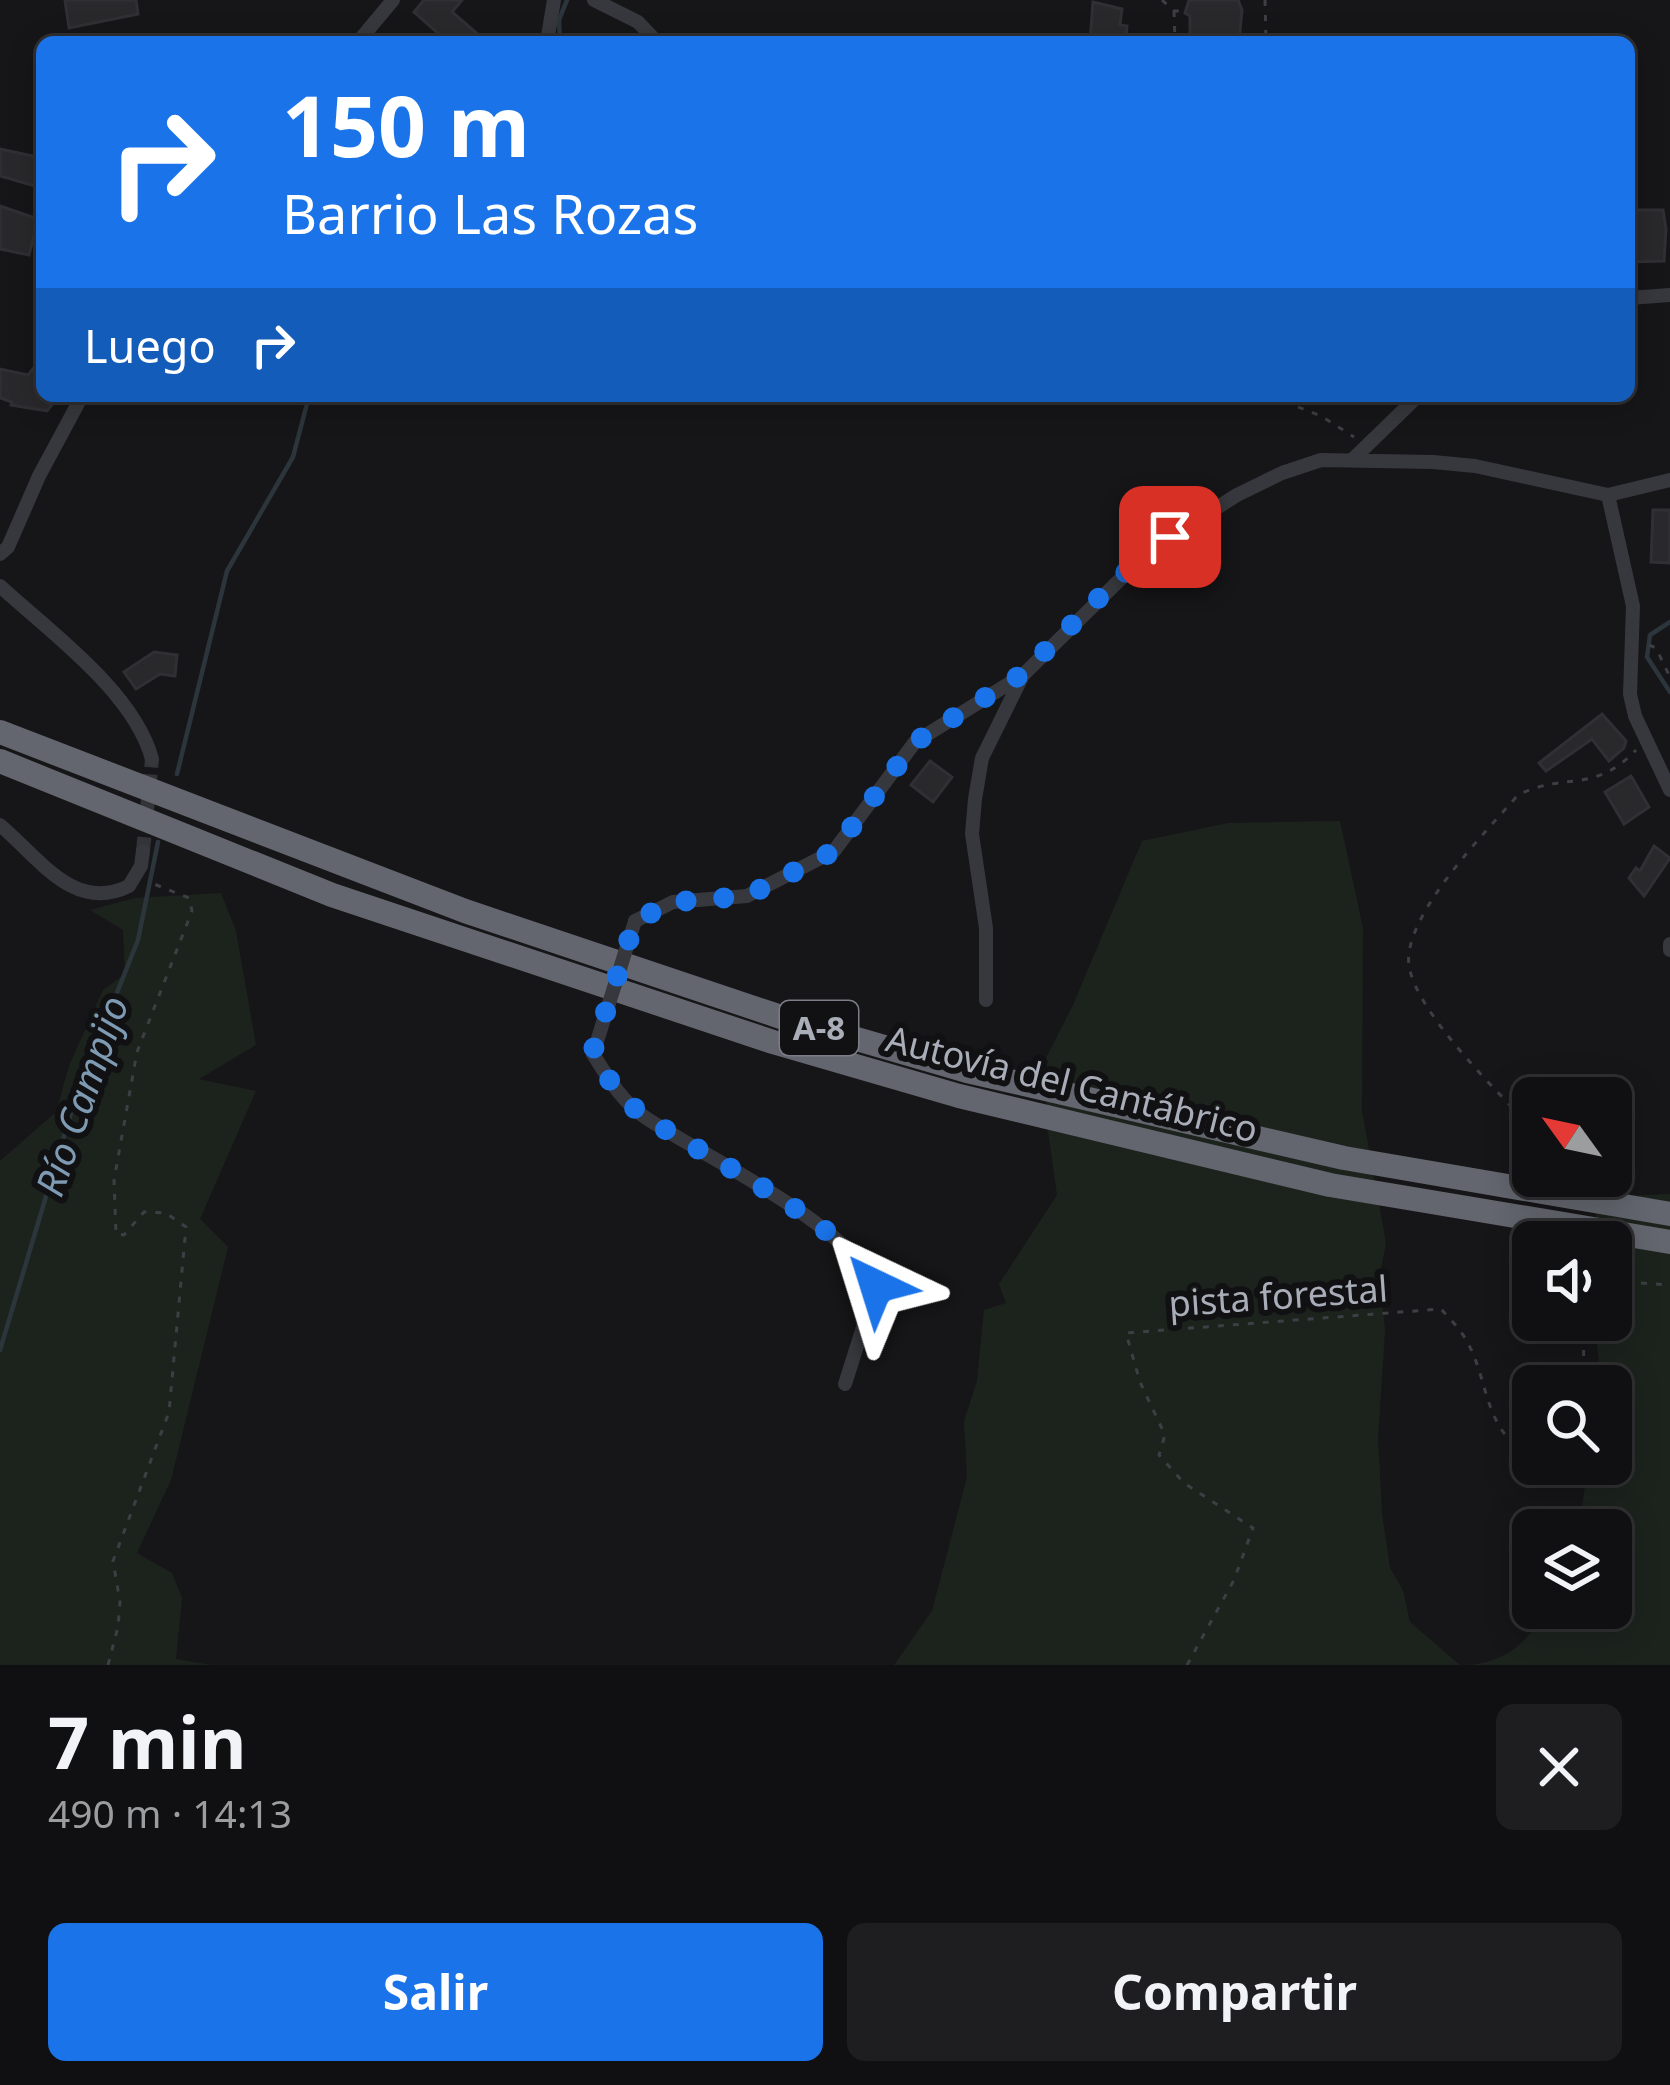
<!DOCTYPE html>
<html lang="es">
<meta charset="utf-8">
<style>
body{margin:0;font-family:"Noto Sans",sans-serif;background:#1e1e20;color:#f1f3f6;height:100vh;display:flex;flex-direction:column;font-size:45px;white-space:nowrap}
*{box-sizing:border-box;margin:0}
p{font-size:39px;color:#9c9d9f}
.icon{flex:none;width:66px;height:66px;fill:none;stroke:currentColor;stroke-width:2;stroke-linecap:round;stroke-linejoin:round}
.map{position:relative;height:1665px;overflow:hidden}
.sheet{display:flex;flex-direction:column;background:#101012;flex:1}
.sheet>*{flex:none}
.top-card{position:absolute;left:36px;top:36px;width:1599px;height:366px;border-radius:18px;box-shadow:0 6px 30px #0003,0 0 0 3px #303032;background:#1a73e8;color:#fff;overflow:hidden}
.needle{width:78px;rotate:303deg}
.tools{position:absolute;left:1512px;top:1077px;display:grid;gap:24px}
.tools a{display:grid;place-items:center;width:120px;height:120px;border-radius:18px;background:#101012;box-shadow:0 6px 30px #0003,0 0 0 3px #303032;font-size:60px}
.pin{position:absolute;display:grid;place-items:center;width:102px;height:102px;color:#fff;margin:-51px;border-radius:24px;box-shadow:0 6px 18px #0006}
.me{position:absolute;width:132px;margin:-66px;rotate:319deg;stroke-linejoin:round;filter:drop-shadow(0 0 9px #0008)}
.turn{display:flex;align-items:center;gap:42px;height:252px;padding:0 48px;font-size:54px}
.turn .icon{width:156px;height:156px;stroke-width:2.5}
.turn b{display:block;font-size:84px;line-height:102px}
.then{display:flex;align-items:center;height:114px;padding:0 48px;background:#0003;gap:24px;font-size:45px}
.round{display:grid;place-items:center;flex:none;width:126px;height:126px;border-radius:18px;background:#1e1e20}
.summary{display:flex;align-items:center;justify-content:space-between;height:204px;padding:0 48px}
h1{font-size:72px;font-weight:700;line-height:90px}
.primary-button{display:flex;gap:24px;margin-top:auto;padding:24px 48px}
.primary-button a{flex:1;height:138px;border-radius:18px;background:#1a73e8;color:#fff;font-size:48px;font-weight:700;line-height:138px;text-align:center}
.primary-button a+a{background:#1e1e20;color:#f1f3f6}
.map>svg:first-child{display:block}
.green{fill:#1c231d}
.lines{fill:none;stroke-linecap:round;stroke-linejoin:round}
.stream{stroke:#2c353c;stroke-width:4.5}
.building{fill:#29292c;stroke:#303034;stroke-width:3}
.minor-tunnel{stroke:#333438;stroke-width:14;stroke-dasharray:14 7;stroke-linecap:butt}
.path{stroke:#3d3f44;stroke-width:3;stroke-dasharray:6 9;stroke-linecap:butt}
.minor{stroke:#37383d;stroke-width:14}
.motorway{stroke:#63666e;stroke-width:24}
.minor-bridge{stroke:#37383d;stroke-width:14}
.route{stroke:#1a73e8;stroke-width:21;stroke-dasharray:0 37.8}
.labels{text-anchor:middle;stroke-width:12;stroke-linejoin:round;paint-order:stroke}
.shield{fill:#111113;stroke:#7b7e86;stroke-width:3}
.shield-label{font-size:33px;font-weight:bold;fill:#a8adb8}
.street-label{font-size:36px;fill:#a8adb8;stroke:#111113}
.water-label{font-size:39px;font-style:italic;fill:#7f9bb3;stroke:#111113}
</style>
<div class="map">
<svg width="1670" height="1665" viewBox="0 0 1670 1665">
<rect width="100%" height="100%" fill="#161618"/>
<!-- green -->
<path class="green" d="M1340 821 1363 928 1362 1111 1386 1243 1380 1274 1385 1331 1378 1437 1382 1513 1390 1568 1403 1590 1410 1622 1460 1665H894L932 1611 967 1477 964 1421 977 1381 984 1310 1006 1303 999 1284 1057 1195 1047 1124 1045 1060 1073 1005 1142 841 1228 823Z
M221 893 236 931 256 1045 199 1079 256 1091 200 1219 228 1247 171 1480 137 1553 172 1573 182 1598 176 1659 211 1665H0V1161L56 1112 69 1066 103 990 125 974 123 930 90 910 135 898Z
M1670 1194V1665H1467C1509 1662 1527 1641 1549 1608H1611V1530H1579L1588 1464H1611V1386H1602L1594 1320H1611V1242H1596V1197Z"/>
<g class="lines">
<!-- stream -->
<path class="stream" d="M560 42 559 20 567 0
M1670 622 1650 635 1647 657 1670 692
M177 774 227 571 293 457 309 396
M0 1350 77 1093 138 940 158 842"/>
</g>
<!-- building -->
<path class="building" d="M65 0H136L138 14 69 28Z
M424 0H462L452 12 487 42H448L414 12Z
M1189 0H1238L1242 10 1239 42H1190V16L1185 13Z
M1093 2 1122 9 1120 25 1127 26 1126 40 1090 42Z
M0 149 42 158V188L0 176Z
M0 206 38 219 29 255 0 249Z
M1629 210H1663L1666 229 1664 261 1629 262Z
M42 358V396H59L47 411 11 405 12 402 0 398V369L28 375Z
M1653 510H1670V563L1651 562Z
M154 652 177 655 175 676 160 674 136 689 124 672Z
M1602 714 1626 741 1624 748 1609 761 1592 739 1546 771 1539 763Z
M930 761 952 777 933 802 911 785Z
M1631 776 1649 807 1624 824 1605 792Z
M1654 846 1670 858 1644 896 1629 878 1636 868 1640 871Z"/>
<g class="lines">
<!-- minor-tunnel -->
<path class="minor-tunnel" d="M143 851 152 759"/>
<!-- path -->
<path class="path" d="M1162 0 1174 11H1186
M1265 0 1266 42
M1174 11 1175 42
M853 396 878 399 904 396
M1270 396 1321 416 1354 437
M1649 645 1656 648 1670 677
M1533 1129C1499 1093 1417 1014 1409 966 1402 916 1487 831 1518 795 1566 771 1593 795 1636 750
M1611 1281 1670 1285
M1583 1320 1584 1373 1589 1386
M1542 1464 1550 1469 1562 1464
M108 1665 118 1627 120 1602 113 1561 169 1412 186 1227 166 1213 144 1212 124 1235 116 1234 114 1180 137 1052 192 911 189 898 149 882
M1187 1665 1234 1580 1253 1528 1184 1483 1159 1455 1165 1435 1140 1382 1126 1333 1441 1309C1449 1318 1459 1328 1465 1338 1491 1381 1480 1427 1533 1459"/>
<!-- minor -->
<path class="minor" d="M594 0 638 22 657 42
M358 42 393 0
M547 42 554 0
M1629 298 1670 295
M1352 460 1418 396
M1608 495 1633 606 1630 694 1635 716 1670 790
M0 554 8 547 39 476 82 396
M0 586C50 632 134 692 152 759
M0 825C40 859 74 913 129 886L141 866 143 851
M635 921 673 902 747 896 834 851 915 742 1023 675 1149 551 1237 495 1282 473 1321 460 1433 462 1475 466 1608 495 1670 480
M1670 944V950
M986 1000V928L972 834 975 799 982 758 1023 675
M593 1054C608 1078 622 1102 646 1118 707 1158 844 1222 876 1286L845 1384"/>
<!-- motorway -->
<path class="motorway" d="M0 732 465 911 781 1017 967 1071 1344 1158 1670 1214
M0 761 332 895 773 1042 959 1096 1330 1185 1670 1242"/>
<!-- minor-bridge -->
<path class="minor-bridge" d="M593 1054 635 921"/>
</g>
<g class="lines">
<!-- route -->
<path class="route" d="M876 1286C844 1222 707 1159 646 1117 622 1101 608 1078 592 1054L635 921 673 902 747 896 834 851 915 742 1022 674 1120 577 1170 537"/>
</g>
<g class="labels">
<!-- shield labels -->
<rect class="shield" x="780" y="1001" width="78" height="54" rx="9"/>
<g class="shield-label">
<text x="819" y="1040">A-8</text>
</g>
<!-- street labels -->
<g class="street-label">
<text transform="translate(1072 1084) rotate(14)" y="13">Autovía del Cantábrico</text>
<text transform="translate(1278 1296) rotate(-4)" y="13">pista forestal</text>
</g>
<!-- water labels -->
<g class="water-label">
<text transform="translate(82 1096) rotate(-71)" y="14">Río Campijo</text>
</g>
</g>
</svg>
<div class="tools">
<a><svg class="needle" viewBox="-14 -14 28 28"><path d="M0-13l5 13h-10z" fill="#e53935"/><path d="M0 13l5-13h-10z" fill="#9c9d9f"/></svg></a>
<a><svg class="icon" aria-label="sound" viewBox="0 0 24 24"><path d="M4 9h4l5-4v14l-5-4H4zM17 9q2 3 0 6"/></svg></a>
<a><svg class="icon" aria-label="search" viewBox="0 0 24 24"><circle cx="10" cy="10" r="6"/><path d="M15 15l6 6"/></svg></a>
<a><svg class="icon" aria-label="layers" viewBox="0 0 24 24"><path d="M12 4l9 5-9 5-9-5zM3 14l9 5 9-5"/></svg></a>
</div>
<div class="pin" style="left:1170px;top:537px;background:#d93025"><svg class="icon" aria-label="arrive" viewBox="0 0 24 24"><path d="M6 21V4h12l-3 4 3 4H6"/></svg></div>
<svg class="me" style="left:876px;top:1286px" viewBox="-20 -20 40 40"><path d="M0-17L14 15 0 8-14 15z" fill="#1a73e8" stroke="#fff" stroke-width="4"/></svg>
<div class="top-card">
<div class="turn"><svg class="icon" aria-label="right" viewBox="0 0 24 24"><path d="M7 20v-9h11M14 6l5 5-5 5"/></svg><div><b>150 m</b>Barrio Las Rozas</div></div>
<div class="then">Luego<svg class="icon" aria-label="right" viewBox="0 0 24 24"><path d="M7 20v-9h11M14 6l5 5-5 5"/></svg></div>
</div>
</div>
<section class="sheet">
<div class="summary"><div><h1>7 min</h1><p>490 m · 14:13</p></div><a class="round"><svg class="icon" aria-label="close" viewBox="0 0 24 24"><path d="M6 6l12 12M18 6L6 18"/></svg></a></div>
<div class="primary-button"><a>Salir</a><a>Compartir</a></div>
</section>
